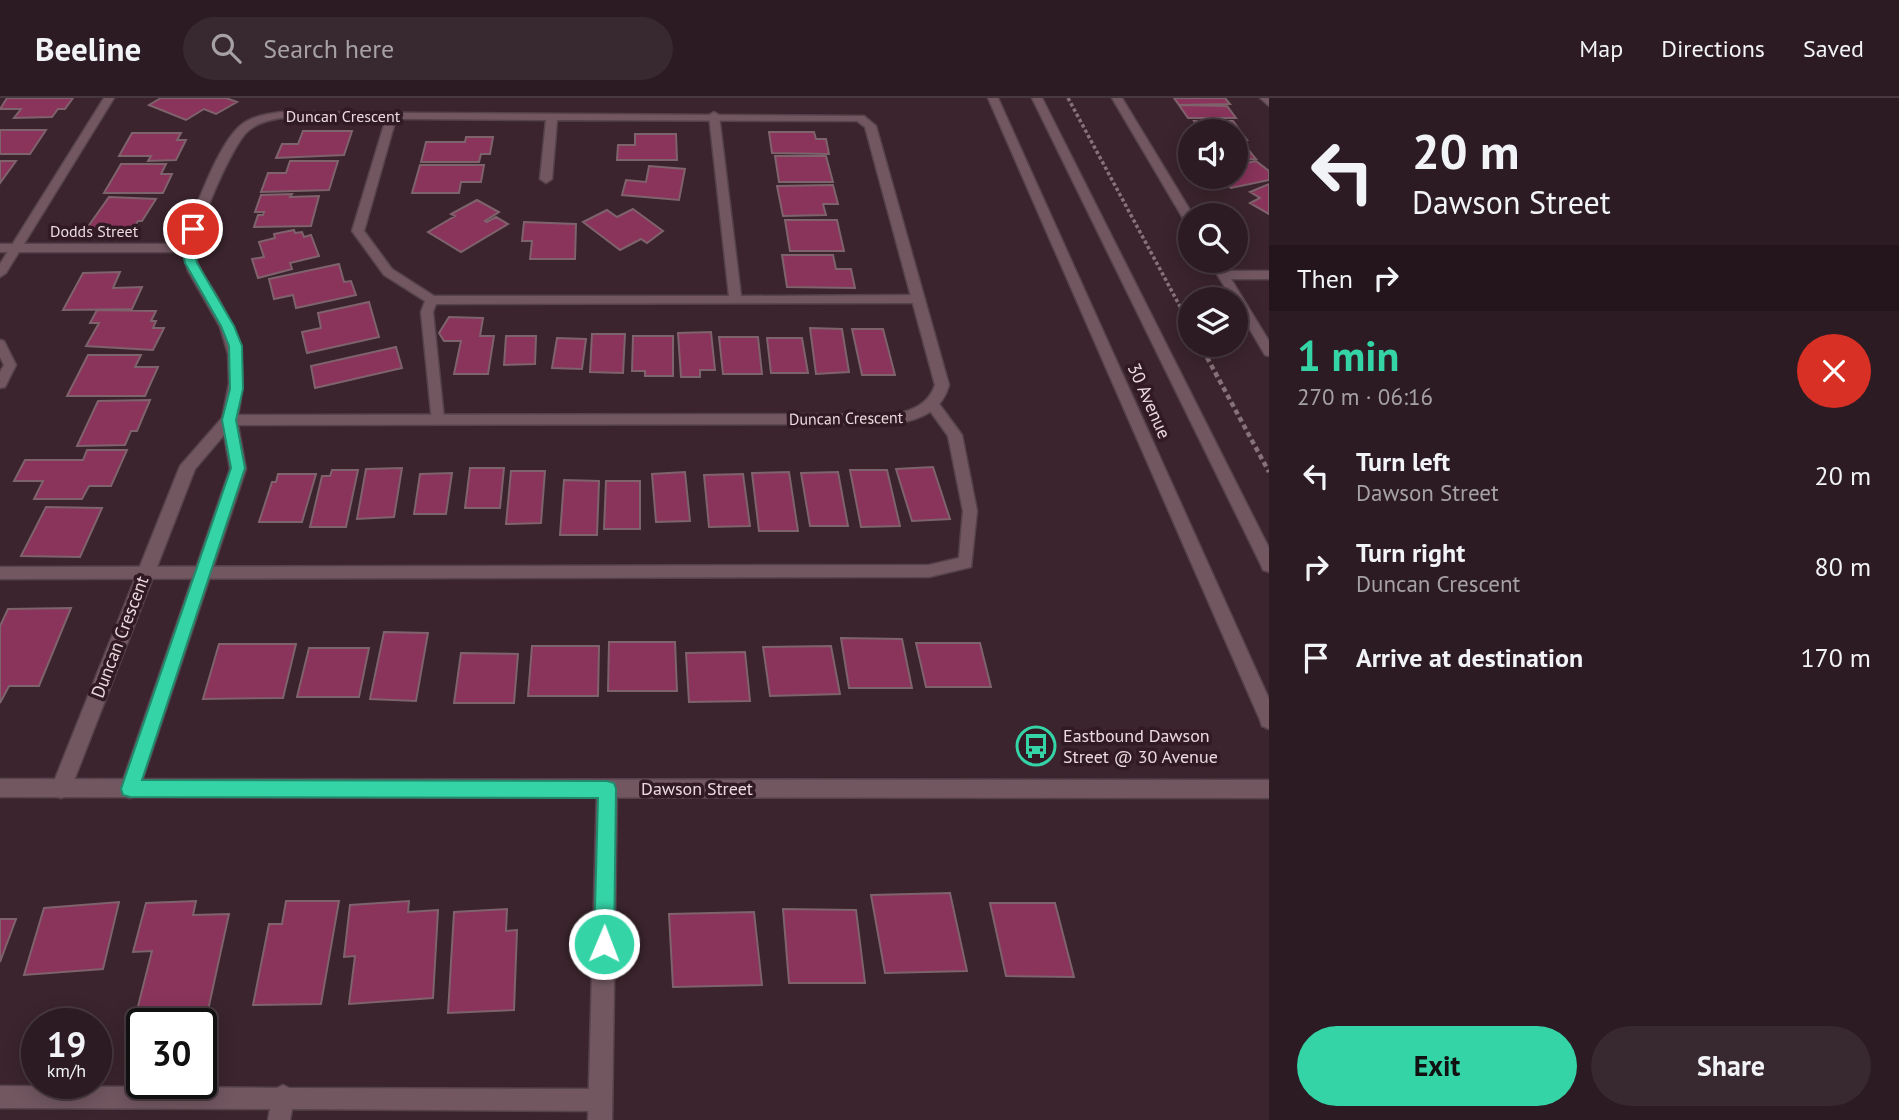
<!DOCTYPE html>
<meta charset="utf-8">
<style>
body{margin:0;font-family:"PT Sans",sans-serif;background:#38282f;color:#f1f3f6;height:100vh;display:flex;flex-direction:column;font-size:26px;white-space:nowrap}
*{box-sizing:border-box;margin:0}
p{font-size:23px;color:#a6a1a5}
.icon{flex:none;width:38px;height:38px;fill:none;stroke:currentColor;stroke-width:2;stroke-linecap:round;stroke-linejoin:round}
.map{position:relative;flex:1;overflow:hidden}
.sheet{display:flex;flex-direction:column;background:#2c1b22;width:630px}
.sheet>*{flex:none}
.banner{background:#2c1b22;color:#f1f3f6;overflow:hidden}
.tools{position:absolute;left:1178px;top:21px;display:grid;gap:14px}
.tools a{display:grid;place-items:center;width:70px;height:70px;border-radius:50%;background:#2c1b22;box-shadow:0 4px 18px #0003,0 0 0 2px #483940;font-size:35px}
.speed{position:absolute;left:21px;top:910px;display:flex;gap:14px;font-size:35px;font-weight:700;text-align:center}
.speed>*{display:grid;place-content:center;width:91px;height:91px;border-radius:50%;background:#2c1b22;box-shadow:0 4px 18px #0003,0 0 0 2px #483940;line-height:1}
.speed small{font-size:18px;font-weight:400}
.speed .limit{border:4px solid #111;border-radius:10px;background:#fff;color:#111}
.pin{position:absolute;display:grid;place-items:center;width:60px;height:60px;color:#fff;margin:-30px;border:4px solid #fff;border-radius:50%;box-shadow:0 2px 7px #0007}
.me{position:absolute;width:77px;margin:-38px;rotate:1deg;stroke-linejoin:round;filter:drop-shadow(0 0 5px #0008)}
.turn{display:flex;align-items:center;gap:24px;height:147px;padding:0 28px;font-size:32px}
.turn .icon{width:91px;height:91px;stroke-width:2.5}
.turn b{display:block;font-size:49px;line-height:60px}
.then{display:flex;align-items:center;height:66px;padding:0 28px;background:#0003;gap:14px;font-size:26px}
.round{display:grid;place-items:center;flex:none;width:74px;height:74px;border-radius:37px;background:#38282f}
.overview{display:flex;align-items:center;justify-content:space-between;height:119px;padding:0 28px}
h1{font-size:42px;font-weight:700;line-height:52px;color:#35d4a7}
.action{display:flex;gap:14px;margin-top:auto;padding:14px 28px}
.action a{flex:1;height:80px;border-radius:42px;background:#35d4a7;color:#111;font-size:28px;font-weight:700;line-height:80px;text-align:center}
.action a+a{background:#38282f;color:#f1f3f6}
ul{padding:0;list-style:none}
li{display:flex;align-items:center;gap:21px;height:91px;padding:0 28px}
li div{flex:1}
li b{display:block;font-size:26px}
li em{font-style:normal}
header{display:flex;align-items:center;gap:42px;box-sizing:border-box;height:98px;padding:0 35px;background:#2c1b22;border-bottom:2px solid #483940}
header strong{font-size:33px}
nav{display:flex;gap:38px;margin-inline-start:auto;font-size:24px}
.search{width:490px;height:63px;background:#38282f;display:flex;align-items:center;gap:18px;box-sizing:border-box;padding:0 24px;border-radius:38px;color:#a6a1a5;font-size:26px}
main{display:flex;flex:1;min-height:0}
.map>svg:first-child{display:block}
.building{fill:#8a345b;stroke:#7e626c;stroke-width:2}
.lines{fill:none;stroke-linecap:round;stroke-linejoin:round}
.lane-casing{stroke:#55424a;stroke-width:3}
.street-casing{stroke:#55424a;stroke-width:3}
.secondary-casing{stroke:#55424a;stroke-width:3}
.path-far1{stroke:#867279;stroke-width:3.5;stroke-dasharray:3.5 2.5;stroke-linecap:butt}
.path{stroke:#867279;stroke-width:4.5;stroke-dasharray:5 3.5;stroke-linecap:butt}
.lane{fill:#725761;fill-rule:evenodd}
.street{fill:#725761;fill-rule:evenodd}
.secondary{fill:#725761;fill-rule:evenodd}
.route{fill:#35d4a7;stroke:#228a6d;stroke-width:2}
.labels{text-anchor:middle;stroke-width:7;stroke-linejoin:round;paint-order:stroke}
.far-street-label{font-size:16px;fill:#eadadf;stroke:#311a23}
.street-label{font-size:18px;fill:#eadadf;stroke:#311a23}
.poi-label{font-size:18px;fill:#eadadf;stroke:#311a23;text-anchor:start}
</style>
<header>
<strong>Beeline</strong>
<div class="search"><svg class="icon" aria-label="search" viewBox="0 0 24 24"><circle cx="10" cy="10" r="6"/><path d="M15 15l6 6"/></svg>Search here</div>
<nav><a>Map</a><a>Directions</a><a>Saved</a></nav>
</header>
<main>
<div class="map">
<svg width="1269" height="1022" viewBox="0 0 1269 1022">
<rect width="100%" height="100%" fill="#3b242d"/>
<!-- building -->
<path class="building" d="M7 0H73L65 11H58L52 19 14 20 21 11H0Z
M161 0H226L237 4 216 16 204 11 186 22 149 7Z
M1174 0H1225L1230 6 1179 7Z
M1179 7 1227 8 1236 20H1188Z
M1194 23H1233L1247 42H1236V33H1200Z
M0 32H46L30 56H0Z
M303 33H352L344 57 276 60 282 46H298Z
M769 34H814L816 41H826L829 56 772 55Z
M132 35H181L177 42H186L176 62 148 63 151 58H119Z
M635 36H676L677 62H617L618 47H635Z
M466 39H493L490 56H481L479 64H421L426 44H465Z
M1236 50H1247L1256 61 1236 62Z
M775 58H826L833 84H779Z
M0 63H16L0 85Z
M290 63H338L329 92 261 94 268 75H286Z
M1256 63 1269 73V82L1231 90 1217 79H1236V67Z
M121 66H166L161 76H172L163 95H104Z
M420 67H484L481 84H461L459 95H412Z
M649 68 685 71 679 102 622 97 626 82 646 84Z
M1269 86V116L1250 105 1260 100 1250 94Z
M833 87 838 106H823L826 117 783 118 777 88Z
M292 96 290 99 319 98 311 128 254 129 258 117H263L264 114H255L261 97Z
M109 99 156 101 142 123H138L132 132 87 130Z
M477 102 499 114 485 123 487 124 496 119 508 126 461 154 428 134 455 118 451 116Z
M633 111 663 133 647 145 641 141 620 152 583 124 607 112 617 119Z
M785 122H837L844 153H790Z
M524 124 576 126 575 161H530L532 143H522Z
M294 132 295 135 302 134 304 139 311 137 319 158 290 165 292 171 258 180 252 161 264 159 259 144 275 140 274 136Z
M782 157H833L836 171H851L855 190 787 189Z
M339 166 344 184 351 183 356 197 296 210 293 197 274 201 269 181Z
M120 174 113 190 142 189 132 211 63 212 83 175Z
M369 204 379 239 307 255 302 234 321 230 318 215Z
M97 212 156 213 151 223H156L153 230H164L153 252 86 248 99 225H90Z
M449 219 483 220 480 238H494L488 276H454L461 243H444L439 235Z
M810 230 842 231 849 274 816 276Z
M852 231H883L895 277H862Z
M711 234 715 272H700V279H681L678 235Z
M592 236H625L623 275 590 274Z
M506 238H536L535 266 504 267Z
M633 238H673V278H645V273H632Z
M719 239H758L762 276H723Z
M557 240 586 241 582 271 552 270Z
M767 240H802L808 275H771Z
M396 249 402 270 315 290 311 268Z
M88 257H141L135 269H158L145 298H67Z
M150 302 137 333H131L125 347 77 348 98 303Z
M87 352H127L111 388H89L82 401H34L43 383H14L25 362H83Z
M933 369 950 421 912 423 896 371Z
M402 370 394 419 357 421 366 371Z
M470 370H504L500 410H465Z
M332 372H358L346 429H310L322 378H330Z
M850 372H887L900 428 861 429Z
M511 373H545L541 425 506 426Z
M685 374 690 423 656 424 652 376Z
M789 374 798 433H759L752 375Z
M838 374 848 428H810L801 375Z
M452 375 446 416H414L420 376Z
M278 376H316L302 424H259L272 384H276Z
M743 376 750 428 709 429 704 377Z
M564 382 599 383 597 437H560Z
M606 383H640V431H604Z
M46 409 102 410 80 459 21 458Z
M71 510 39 588H9L0 605V528L8 511Z
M384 534 428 535 416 603 370 601Z
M841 540 902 541 912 590H849Z
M609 544H675L677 593H608Z
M916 545H980L991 589H926Z
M219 546H296L283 600 203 601Z
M532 548H599L598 598H528Z
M831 548 840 596 770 598 763 549Z
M309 550H369L359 599H297Z
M745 554 750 603 689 604 686 555Z
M461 555 518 556 514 605H454Z
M950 795 967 873 885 875 871 797Z
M196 803 193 817 229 816 205 926H142V928H133L152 853 133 854 146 805Z
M286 803H339L321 906 253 907 269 826H282Z
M409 803 408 814 438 812 433 900 349 906 355 858 344 859 350 807Z
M119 804 103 871 24 877 44 810Z
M990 805H1055L1074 879 1006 878Z
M507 811 506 833 517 832 514 912 448 915 454 814Z
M783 811 856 812 865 885H789Z
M754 814 762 887 673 889 669 816Z
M0 821H16L0 864Z"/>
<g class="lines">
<defs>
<path id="lane" d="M104 0H114L6 175 0 179V166Z
M1112 0H1122L1193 117H1190V125L1184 122Z
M392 14 397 17 364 133 392 171 434 198H729L709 17 714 14 719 17 741 198 919 197 925 201 919 205 436 206 433 214 444 321 442 324H432L421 214 425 203 384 177 352 133 387 17Z
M1209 163H1221L1227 173H1269V181H1231L1269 243V258L1265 257 1236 208V201H1232Z
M0 242 4 243 16 267 5 289 0 290V274L4 267 0 259Z
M932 301 937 303 962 337 977 413 971 469 929 479 0 481V469L929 467 959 460 963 413 948 338 925 306Z
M283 987 289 990 600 991 608 994 611 1002 608 1010 600 1013 292 1011 290 1022H268L270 1011 0 1010V988L277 990Z"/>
<path id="street" d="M1260 0H1269V8Z
M281 14 864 18 876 28 949 287C942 313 921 321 896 326L238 327 246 371 137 698 130 700 123 698 120 691 230 371 224 337 195 371 68 698 61 700 54 698 51 691 180 368 222 320 229 285 228 256 220 229 188 173 183 154H0V146H184C192 117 217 48 240 28 251 18 267 16 281 14ZM281 20 546 22 540 81 546 85 552 81 557 22 857 23 865 29 935 287C929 305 914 312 896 316L238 317C248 266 241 239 215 195 208 183 197 170 195 157 194 135 231 49 247 34 256 25 269 22 281 20Z
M607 682 614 684 617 691 612 1022H588L597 691 600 684Z"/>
<path id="secondary" d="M988 0H998L1269 601V631L1262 628 1260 622Z
M1032 0H1042L1269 450V474L1263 472 1261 467Z
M0 681 1269 682V700L0 699Z"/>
</defs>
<!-- lane casing -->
<use href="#lane" class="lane-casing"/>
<!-- street casing -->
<use href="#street" class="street-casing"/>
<!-- secondary casing -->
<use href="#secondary" class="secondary-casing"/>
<!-- path-far1 -->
<path class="path-far1" d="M1068 0 1190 227
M1200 247 1204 254"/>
<!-- path -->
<path class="path" d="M1203 252 1269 374"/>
<!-- lane -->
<use href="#lane" class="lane"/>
<!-- street -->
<use href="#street" class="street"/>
<!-- secondary -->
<use href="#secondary" class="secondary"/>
</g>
<!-- route -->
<path class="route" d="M189 128 199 131 194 150 197 165 234 228 242 248 243 291 236 322 245 370 142 682 607 683 614 685 616 691 614 846 611 854 604 856 597 854 594 846 598 700 130 699 123 697 121 691 231 370 222 322 230 291 229 248 221 228 185 165 182 150Z"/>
<!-- icons -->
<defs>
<symbol id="bus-ring" viewBox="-11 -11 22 22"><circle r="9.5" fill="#311a23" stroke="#35d4a7" stroke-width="1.5"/><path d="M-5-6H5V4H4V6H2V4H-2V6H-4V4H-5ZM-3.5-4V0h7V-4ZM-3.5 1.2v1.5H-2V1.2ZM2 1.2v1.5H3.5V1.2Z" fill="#35d4a7"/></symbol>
</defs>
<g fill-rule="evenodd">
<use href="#bus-ring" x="1014" y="626" width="44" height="44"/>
</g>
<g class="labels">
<!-- far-street labels -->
<g class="far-street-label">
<text x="343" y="24">Duncan Crescent</text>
<text x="94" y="139">Dodds Street</text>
<text transform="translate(846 320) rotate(-1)" y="6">Duncan Crescent</text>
</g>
<!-- street labels -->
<g class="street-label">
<text transform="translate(1149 303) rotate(66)" y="6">30 Avenue</text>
<text transform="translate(120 539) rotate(-69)" y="6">Duncan Crescent</text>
<text x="697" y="697">Dawson Street</text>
</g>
<!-- poi labels -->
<g class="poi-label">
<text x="1063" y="644">Eastbound Dawson<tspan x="1063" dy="21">Street @ 30 Avenue</tspan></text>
</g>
</g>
</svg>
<div class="tools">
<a><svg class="icon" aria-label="sound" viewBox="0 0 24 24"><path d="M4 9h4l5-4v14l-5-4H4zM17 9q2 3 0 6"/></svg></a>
<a><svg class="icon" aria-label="search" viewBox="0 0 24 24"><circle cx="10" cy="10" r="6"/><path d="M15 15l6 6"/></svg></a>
<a><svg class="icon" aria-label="layers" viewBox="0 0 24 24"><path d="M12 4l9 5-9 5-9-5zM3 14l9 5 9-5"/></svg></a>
</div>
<div class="speed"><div>19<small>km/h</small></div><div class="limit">30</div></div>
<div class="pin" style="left:193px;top:131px;background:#d93025"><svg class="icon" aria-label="arrive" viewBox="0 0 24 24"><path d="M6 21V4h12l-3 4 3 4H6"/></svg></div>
<svg class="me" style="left:604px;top:846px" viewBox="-20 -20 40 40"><circle r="17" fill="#35d4a7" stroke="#fff" stroke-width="3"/><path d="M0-11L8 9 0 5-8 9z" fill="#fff"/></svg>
</div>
<section class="sheet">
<div class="banner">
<div class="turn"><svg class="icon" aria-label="left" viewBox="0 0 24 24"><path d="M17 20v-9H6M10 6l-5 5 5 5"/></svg><div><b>20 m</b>Dawson Street</div></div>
<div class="then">Then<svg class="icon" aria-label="right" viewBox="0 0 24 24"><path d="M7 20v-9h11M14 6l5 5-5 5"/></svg></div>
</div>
<div class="overview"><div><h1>1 min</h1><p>270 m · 06:16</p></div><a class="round" style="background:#d93025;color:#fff"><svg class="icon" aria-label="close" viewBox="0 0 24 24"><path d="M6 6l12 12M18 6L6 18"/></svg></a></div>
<ul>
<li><svg class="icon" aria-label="left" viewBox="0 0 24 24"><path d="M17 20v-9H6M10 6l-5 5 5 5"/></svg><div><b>Turn left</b><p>Dawson Street</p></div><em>20 m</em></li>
<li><svg class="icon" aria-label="right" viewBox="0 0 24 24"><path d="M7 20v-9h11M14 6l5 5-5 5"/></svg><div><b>Turn right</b><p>Duncan Crescent</p></div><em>80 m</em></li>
<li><svg class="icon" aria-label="arrive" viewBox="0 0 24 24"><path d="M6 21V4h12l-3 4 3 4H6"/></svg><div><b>Arrive at destination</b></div><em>170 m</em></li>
</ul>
<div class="action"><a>Exit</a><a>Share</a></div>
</section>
</main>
